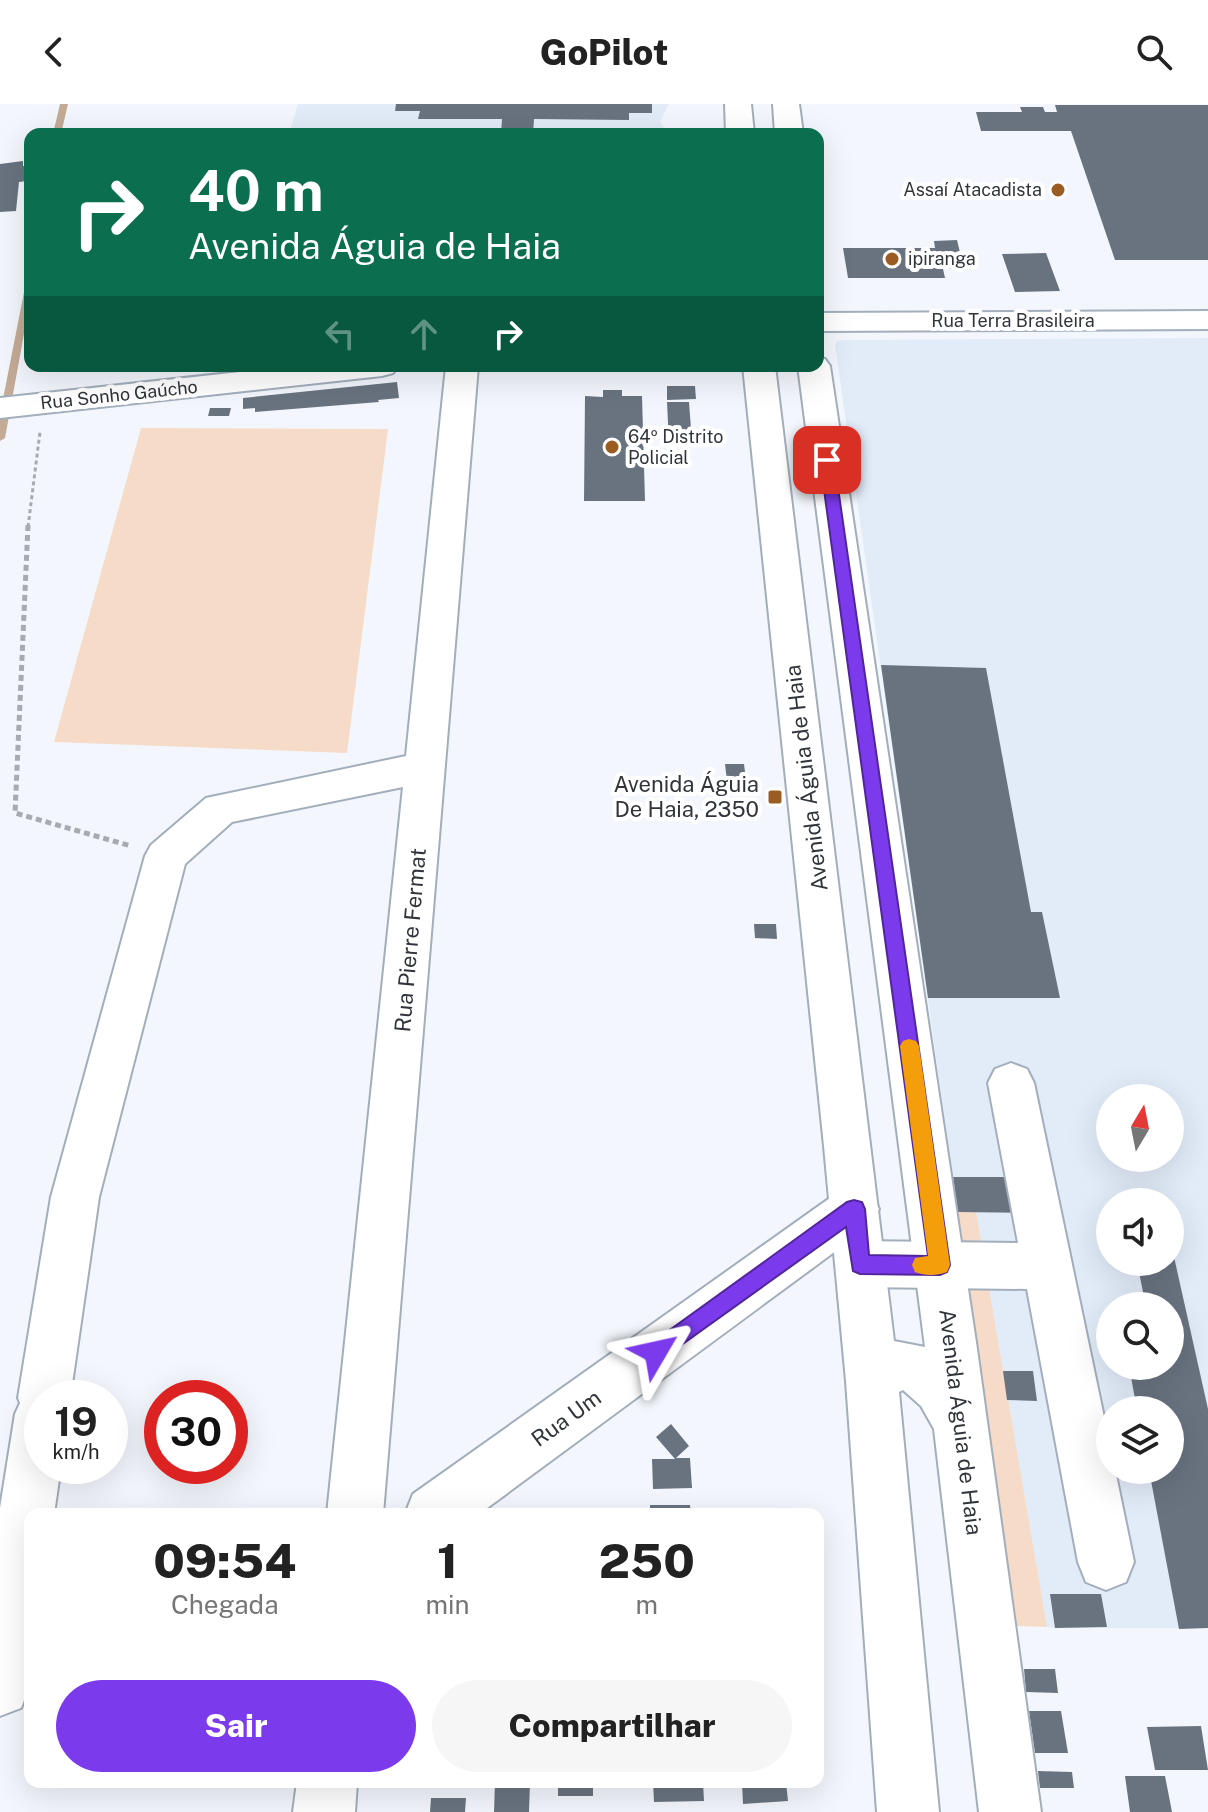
<!DOCTYPE html>
<html lang="pt">
<meta charset="utf-8">
<style>
body{margin:0;font-family:"Public Sans",sans-serif;background:#f6f6f6;color:#222;height:100vh;display:flex;flex-direction:column;font-size:30px;white-space:nowrap}
*{box-sizing:border-box;margin:0}
p{font-size:26px;color:#767676}
.icon{flex:none;width:44px;height:44px;fill:none;stroke:currentColor;stroke-width:2;stroke-linecap:round;stroke-linejoin:round}
.map{position:relative;flex:1;overflow:hidden}
.panel{position:absolute;left:24px;top:1404px;width:800px;height:280px;display:flex;flex-direction:column;background:#fff;border-radius:16px;box-shadow:0 8px 32px #0002}
.panel>*{flex:none}
.banner{position:absolute;left:24px;top:24px;width:800px;height:244px;border-radius:16px;box-shadow:0 8px 32px #0002;background:#0b6e4f;color:#fff;overflow:hidden}
.needle{width:52px;rotate:10deg}
.buttons{position:absolute;left:1096px;top:980px;display:grid;gap:16px}
.buttons a{display:grid;place-items:center;width:88px;height:88px;border-radius:50%;background:#fff;box-shadow:0 8px 32px #0002;font-size:40px}
.speed{position:absolute;left:24px;top:1276px;display:flex;gap:16px;font-size:40px;font-weight:700;text-align:center}
.speed>*{display:grid;place-content:center;width:104px;height:104px;border-radius:50%;background:#fff;box-shadow:0 8px 32px #0002;line-height:1}
.speed small{font-size:20px;font-weight:400}
.speed .limit{border:12px solid #d22;background:#fff;color:#111}
.pin{position:absolute;display:grid;place-items:center;width:68px;height:68px;color:#fff;margin:-34px;border-radius:16px;box-shadow:0 4px 12px #0006}
.me{position:absolute;width:88px;margin:-44px;rotate:54deg;stroke-linejoin:round;filter:drop-shadow(0 0 6px #0008)}
.turn{display:flex;align-items:center;gap:28px;height:168px;padding:0 32px;font-size:36px}
.turn .icon{width:104px;height:104px;stroke-width:2.5}
.turn b{display:block;font-size:56px;line-height:68px}
.lanes{display:flex;align-items:center;height:76px;padding:0 32px;background:#0003;justify-content:center;gap:40px;direction:ltr}
.lanes .off{opacity:.35}
.eta{display:flex;justify-content:space-evenly;align-items:center;height:136px;text-align:center}
.eta b{font-size:48px;font-weight:800;line-height:56px}
.button{display:flex;gap:16px;margin-top:auto;padding:16px 32px}
.button a{flex:1;height:92px;border-radius:48px;background:#7c3aed;color:#fff;font-size:32px;font-weight:800;line-height:92px;text-align:center}
.button a+a{background:#f6f6f6;color:#222}
header{display:flex;justify-content:space-between;align-items:center;height:104px;padding:0 32px;background:#fff;font-size:36px;font-weight:800}
.map>svg:first-child{display:block}
.built{fill:#e2ecf9;fill-rule:evenodd}
.green{fill:#f5dbc8}
.lines{fill:none;stroke-linecap:round;stroke-linejoin:round}
.stream{fill:#c4ab96;fill-rule:evenodd}
.building{fill:#697380}
.minor-casing{stroke:#a3aebc;stroke-width:4}
.major-casing{stroke:#a3aebc;stroke-width:4}
.path-far1{stroke:#a7abb1;stroke-width:3;stroke-dasharray:4 3;stroke-linecap:butt}
.path{stroke:#a7abb1;stroke-width:5;stroke-dasharray:6 4;stroke-linecap:butt}
.minor{fill:#fff;fill-rule:evenodd}
.major{fill:#fff;fill-rule:evenodd}
.route{fill:#7c3aed;stroke:#51269a;stroke-width:2}
.slow{fill:#f59e0b}
.poi-dot{fill:#9a5c21;stroke:#fff;stroke-width:3}
.labels{text-anchor:middle;stroke-width:8;stroke-linejoin:round;paint-order:stroke}
.far-poi-label{font-size:18px;fill:#31353b;stroke:#fff;text-anchor:start}
.far-street-label{font-size:18px;fill:#31353b;stroke:#fff}
.street-label{font-size:22px;fill:#31353b;stroke:#fff}
.poi-label{font-size:22px;fill:#31353b;stroke:#fff;text-anchor:end}
</style>
<header><svg class="icon" aria-label="back" viewBox="0 0 24 24"><path d="M15 5l-7 7 7 7"/></svg>GoPilot<svg class="icon" aria-label="search" viewBox="0 0 24 24"><circle cx="10" cy="10" r="6"/><path d="M15 15l6 6"/></svg></header>
<div class="map">
<svg width="1208" height="1708" viewBox="0 0 1208 1708">
<rect width="100%" height="100%" fill="#f3f7fd"/>
<!-- built -->
<path class="built" d="M298 0H669L660 18 669 30H289Z
M1208 234V1524H1055L1047 1523 975 1108H958L835 241 837 237 846 236ZM1110 994H1170V1054H1110ZM1110 1098H1170V1158H1110ZM1110 1202H1170V1262H1110ZM1110 1306H1170V1366H1110Z"/>
<!-- green -->
<path class="green" d="M141 324 388 325 347 649 54 638Z
M958 1108H976L1047 1523 1017 1522Z"/>
<g class="lines">
<!-- stream -->
<path class="stream" d="M60 0H68L61 30H53Z
M27 173H30V197L5 334 0 337V310Z"/>
</g>
<!-- building -->
<path class="building" d="M396 0H652V9H629V16L534 15 533 30H501L502 15H418L420 7H395Z
M1055 1H1208V156H1115L1071 27H981L976 8H1022L1020 3H1043L1045 8H1057Z
M23 57V62H30V69H27V77L19 78 16 107 0 108V60Z
M957 136 964 165H943L945 174H848L843 144H935L934 137Z
M1046 149 1060 187 1015 188 1002 150Z
M397 278 399 294 378 296 379 298 255 308V304L243 305V294Z
M667 282H695L696 295 667 296Z
M603 286H622V292H642L645 397H584L585 292 603 293Z
M667 298H689L691 325H699V339L669 340Z
M210 304H231L229 312H208Z
M881 561 986 564 1031 808H1042L1060 894H928Z
M725 660H744L746 676 727 677Z
M754 820H776L777 835 755 834Z
M953 1073H1022L1028 1109 958 1108Z
M1170 1135 1208 1305V1524L1179 1525 1149 1366H1170V1306H1137L1129 1262H1170V1202H1118L1117 1197 1145 1198 1137 1158H1170Z
M1003 1267H1033L1037 1297 1007 1296Z
M671 1320 689 1342 676 1354H690L692 1384 653 1385 652 1355H675L656 1333Z
M650 1401H690L691 1410H650Z
M1050 1490H1101L1107 1523 1055 1524Z
M1024 1565H1055L1058 1589 1026 1588Z
M1029 1607H1061L1068 1649H1035Z
M1201 1622 1208 1666H1155L1147 1623Z
M1038 1667 1072 1668 1074 1684H1040Z
M1125 1672H1165L1172 1708H1130Z
M495 1678H530L529 1708H494Z
M558 1678H593V1692H558Z
M653 1678H703L704 1697 654 1698Z
M786 1678 788 1697 743 1700 742 1679Z
M431 1694H466L465 1708H430Z"/>
<g class="lines">
<defs>
<path id="minor" d="M1208 207V225L818 227V209Z
M294 262H398L393 269 382 272 0 314V294Z
M446 262H478L383 1410H327L403 683 232 718 185 760 99 1093 70 1294H42V1362H61L54 1410H30L29 1583 21 1604 0 1612V1404L15 1310 20 1299 18 1294 51 1093 145 752 151 741 206 694 406 652Z
M1011 959 1027 965 1034 979 1110 1342V1366H1115L1134 1458 1126 1478 1106 1486 1086 1478 1078 1458 1027 1185 860 1183 842 1176 835 1160 842 1144 860 1137 1018 1139 988 979 995 965Z
M854 1083 871 1089 879 1105 871 1121 479 1410H405L413 1390 837 1089Z
M297 1678H357L355 1708H293Z"/>
<path id="major" d="M725 0H751L754 30H726Z
M773 0H799L803 30H775Z
M818 253 825 255 830 262 977 1245 1041 1708H979L934 1325 921 1302 903 1286 899 1288 939 1708H877L846 1277 824 1042 743 262H775L894 1237 925 1243 798 262H818Z"/>
</defs>
<!-- minor casing -->
<use href="#minor" class="minor-casing"/>
<!-- major casing -->
<use href="#major" class="major-casing"/>
<!-- path-far1 -->
<path class="path-far1" d="M28 423 40 328"/>
<!-- path -->
<path class="path" d="M28 421 15 709 131 742"/>
<!-- minor -->
<use href="#minor" class="minor"/>
<!-- major -->
<use href="#major" class="major"/>
</g>
<!-- route -->
<path class="route" d="M827 352 834 356 950 1161 947 1168 940 1171 860 1170 853 1167 846 1123 656 1259 649 1256 645 1248 649 1241 847 1098 854 1096 862 1098 865 1105 869 1151 928 1152 820 356Z"/>
<!-- slow -->
<path class="slow" d="M909 935 916 937 919 942 950 1161 947 1168C937 1172 925 1172 915 1168L912 1161 915 1154 928 1152 900 942 903 937Z"/>
<!-- markers -->
<g class="poi-dot">
<circle cx="1058" cy="86" r="8"/>
<circle cx="892" cy="155" r="8"/>
<circle cx="612" cy="343" r="8"/>
<rect x="767" y="685" width="16" height="16" rx="4"/>
</g>
<g class="labels">
<!-- far-poi labels -->
<g class="far-poi-label">
<text x="1042" y="92" text-anchor="end">Assaí Atacadista</text>
<text x="908" y="161">ipiranga</text>
<text x="628" y="339">64º Distrito<tspan x="628" dy="21">Policial</tspan></text>
</g>
<!-- far-street labels -->
<g class="far-street-label">
<text x="1013" y="223">Rua Terra Brasileira</text>
<text transform="translate(119 291) rotate(-6)" y="6">Rua Sonho Gaúcho</text>
</g>
<!-- street labels -->
<g class="street-label">
<text transform="translate(806 674) rotate(-97)" y="8">Avenida Águia de Haia</text>
<text transform="translate(410 836) rotate(-85)" y="8">Rua Pierre Fermat</text>
<text transform="translate(566 1314) rotate(-36)" y="8">Rua Um</text>
<text transform="translate(961 1318) rotate(83)" y="8">Avenida Águia de Haia</text>
</g>
<!-- poi labels -->
<g class="poi-label">
<text x="759" y="688">Avenida Águia<tspan x="759" dy="25">De Haia, 2350</tspan></text>
</g>
</g>
</svg>
<div class="buttons">
<a><svg class="needle" viewBox="-14 -14 28 28"><path d="M0-13l5 13h-10z" fill="#e53935"/><path d="M0 13l5-13h-10z" fill="#767676"/></svg></a>
<a><svg class="icon" aria-label="sound" viewBox="0 0 24 24"><path d="M4 9h4l5-4v14l-5-4H4zM17 9q2 3 0 6"/></svg></a>
<a><svg class="icon" aria-label="search" viewBox="0 0 24 24"><circle cx="10" cy="10" r="6"/><path d="M15 15l6 6"/></svg></a>
<a><svg class="icon" aria-label="layers" viewBox="0 0 24 24"><path d="M12 4l9 5-9 5-9-5zM3 14l9 5 9-5"/></svg></a>
</div>
<div class="speed"><div>19<small>km/h</small></div><div class="limit">30</div></div>
<div class="pin" style="left:827px;top:356px;background:#d93025"><svg class="icon" aria-label="arrive" viewBox="0 0 24 24"><path d="M6 21V4h12l-3 4 3 4H6"/></svg></div>
<svg class="me" style="left:656px;top:1248px" viewBox="-20 -20 40 40"><path d="M0-17L14 15 0 8-14 15z" fill="#7c3aed" stroke="#fff" stroke-width="4"/></svg>
<div class="banner">
<div class="turn"><svg class="icon" aria-label="right" viewBox="0 0 24 24"><path d="M7 20v-9h11M14 6l5 5-5 5"/></svg><div><b>40 m</b>Avenida Águia de Haia</div></div>
<div class="lanes"><svg class="icon off" aria-label="left" viewBox="0 0 24 24"><path d="M17 20v-9H6M10 6l-5 5 5 5"/></svg><svg class="icon off" aria-label="ahead" viewBox="0 0 24 24"><path d="M12 20V5M6 11l6-6 6 6"/></svg><svg class="icon" aria-label="right" viewBox="0 0 24 24"><path d="M7 20v-9h11M14 6l5 5-5 5"/></svg></div>
</div>
<section class="panel">
<div class="eta">
<div><b>09:54</b><p>Chegada</p></div>
<div><b>1</b><p>min</p></div>
<div><b>250</b><p>m</p></div>
</div>
<div class="button"><a>Sair</a><a>Compartilhar</a></div>
</section>
</div>
